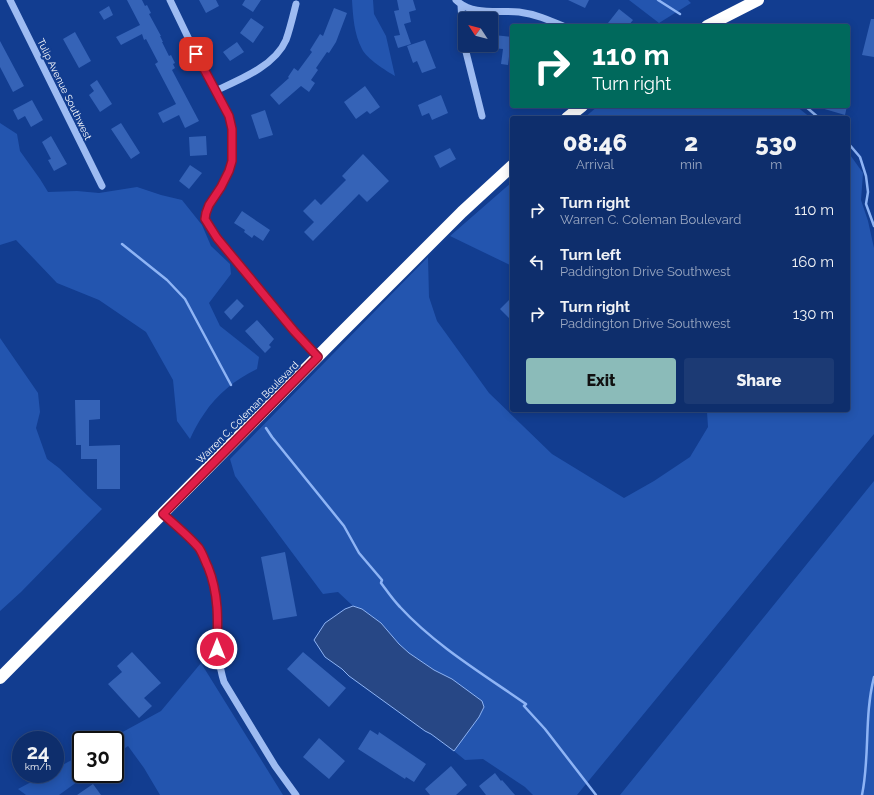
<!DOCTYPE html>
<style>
body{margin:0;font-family:Raleway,sans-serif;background:#1c3a74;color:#f1f3f6;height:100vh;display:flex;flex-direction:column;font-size:15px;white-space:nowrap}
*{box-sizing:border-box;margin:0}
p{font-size:13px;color:#9ba8c2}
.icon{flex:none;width:22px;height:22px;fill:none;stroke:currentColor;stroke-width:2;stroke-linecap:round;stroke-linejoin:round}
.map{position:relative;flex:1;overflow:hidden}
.side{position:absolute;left:510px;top:116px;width:340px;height:296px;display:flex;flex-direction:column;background:#0e2e6c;border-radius:4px;box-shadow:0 2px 10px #0003,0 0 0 1px #2e4a7f}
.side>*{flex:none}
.hud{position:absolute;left:510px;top:24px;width:340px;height:84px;border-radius:4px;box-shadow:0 2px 10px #0003,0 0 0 1px #2e4a7f;background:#00695c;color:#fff;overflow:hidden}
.needle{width:26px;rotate:306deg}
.fabs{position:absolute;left:458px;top:12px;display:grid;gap:8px}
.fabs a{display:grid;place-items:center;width:40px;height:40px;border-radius:4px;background:#0e2e6c;box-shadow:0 2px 10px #0003,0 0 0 1px #2e4a7f;font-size:20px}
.speed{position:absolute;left:12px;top:731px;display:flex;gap:8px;font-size:20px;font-weight:700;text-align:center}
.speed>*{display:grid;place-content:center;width:52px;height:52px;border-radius:50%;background:#0e2e6c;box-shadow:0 2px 10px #0003,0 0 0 1px #2e4a7f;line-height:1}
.speed small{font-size:10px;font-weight:400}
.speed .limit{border:2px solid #111;border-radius:6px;background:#fff;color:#111}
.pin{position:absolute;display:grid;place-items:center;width:34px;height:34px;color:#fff;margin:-17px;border-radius:8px;box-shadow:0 2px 6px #0006}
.me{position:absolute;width:44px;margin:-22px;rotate:0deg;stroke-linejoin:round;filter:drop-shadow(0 0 3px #0008)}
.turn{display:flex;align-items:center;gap:14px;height:84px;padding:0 16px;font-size:18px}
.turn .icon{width:52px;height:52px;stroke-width:2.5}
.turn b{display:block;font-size:28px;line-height:34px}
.eta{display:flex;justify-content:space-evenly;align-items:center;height:68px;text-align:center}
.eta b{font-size:24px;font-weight:800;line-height:28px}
.cta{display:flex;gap:8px;margin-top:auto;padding:8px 16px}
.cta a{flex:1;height:46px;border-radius:4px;background:#8bbbb9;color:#111;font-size:16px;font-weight:800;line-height:46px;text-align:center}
.cta a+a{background:#1c3a74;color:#f1f3f6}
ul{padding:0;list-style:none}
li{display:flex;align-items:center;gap:12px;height:52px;padding:0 16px}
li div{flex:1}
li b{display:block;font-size:15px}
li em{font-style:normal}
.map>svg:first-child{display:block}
.green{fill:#2355af}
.water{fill:#274785;stroke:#8eb4f5}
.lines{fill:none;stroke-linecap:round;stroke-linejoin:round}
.stream{stroke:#8eb4f5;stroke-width:2.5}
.building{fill:#3563b7}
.minor{stroke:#9dbbf2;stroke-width:7}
.highway{stroke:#fff;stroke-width:12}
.route-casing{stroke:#92132f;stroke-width:10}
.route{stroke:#e11d48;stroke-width:7}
.labels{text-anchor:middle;stroke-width:4;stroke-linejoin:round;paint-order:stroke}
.street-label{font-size:10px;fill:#fff;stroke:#123d90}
</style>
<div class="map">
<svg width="874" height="795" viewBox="0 0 874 795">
<rect width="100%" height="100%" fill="#123d90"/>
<!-- green -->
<path class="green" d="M352 0H373L374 14 386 36 395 76C385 70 367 59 362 49 354 34 353 16 352 0Z
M629 0H688L691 3 659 23Z
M598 106H796L811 118H584Z
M0 123 17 134 20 151 40 179 48 192 77 191 99 193 137 187 161 195 182 200 202 225 211 246 230 264 231 274 209 303 220 326 259 357 257 369C236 379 217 394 204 414 199 421 194 430 190 439L177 421 173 380 146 332 99 300 57 283 16 240 0 245Z
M848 152 863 173 861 200 868 221 874 248V434L577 795H533L525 787 483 759 465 760 454 751 479 717 484 707 452 679 434 670 409 653 399 644 381 623 362 609 353 606 338 592 323 594 235 476 230 459 428 257 429 297 437 321 489 393 552 454 624 498 654 481 690 457 708 427 707 412 705 410H848Z
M512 182V266L450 236Z
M0 338 38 393 40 412 36 428 47 459 59 468 89 497 102 509 21 592 0 611Z
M874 481V795H620Z
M201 663 283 795H160L144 768 128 746 115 755V740H108L161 711Z
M81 755V774H88L59 795H26L18 789 46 774H55V769Z"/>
<!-- water -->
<path class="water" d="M353 606 362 609 381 623 399 644 409 653 434 670 452 679 482 701 484 707 479 717 454 751 431 734 425 731 349 676 342 669 325 657 314 640 325 623 345 609Z"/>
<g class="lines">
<!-- stream -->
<path class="stream" d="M658 0 680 14
M805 106 819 118
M848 143 860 157 866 176 868 192 866 204 874 226
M122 244 167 280 185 299 231 385
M266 428 272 437 344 526 359 553 382 580 381 583C387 591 393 600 400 607 436 646 483 674 526 704L524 706 545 729 596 795
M862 795C870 757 864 716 874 677"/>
</g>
<!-- building -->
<path class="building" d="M127 0H142L145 6 147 5 151 13 149 14 161 36H160L163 42H162L169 56 171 55 175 63 173 64 175 68 172 70 199 121 185 128 179 115 163 123 158 113 176 104 155 64 158 62 146 39 144 40 142 34 121 45 116 37 140 25Z
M199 0H216L219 6 206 13Z
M245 0H261L253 12 242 5Z
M397 0H413L416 10 409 12 411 22 404 24 411 44 398 48 394 36 400 35 394 11 399 10Z
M568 0H589L585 8Z
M109 6 113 15 104 20 99 12Z
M334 8 347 13 336 42 329 53 327 52 316 68 318 70 311 80 315 83 309 92 301 86 279 105 270 95 289 78 288 77 294 68 298 71 312 52 310 50 320 34 323 36Z
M619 9 633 20 628 26H612L608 23Z
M251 18 264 27 253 43 240 33Z
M871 19H874V57L862 55Z
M75 32 91 61 79 68 63 39Z
M494 35 512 37V49L510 48 508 65 501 64 503 49 492 48Z
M425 40 436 68 422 73 417 61 413 63 407 46Z
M0 41 24 86 13 92 0 67Z
M237 42 244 52 230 61 223 52Z
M97 80 112 104 100 112 89 95 94 91 90 85Z
M365 86 380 107 370 114 367 111 356 119 344 102Z
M441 95 448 113 432 120 429 113 422 116 418 105Z
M32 100 43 120 31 127 25 116 18 120 13 110Z
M822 106H847L845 115 821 108Z
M265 110 273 135 259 139 251 115Z
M121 123 140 153 131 159 111 129Z
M51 136 67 164 54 171 48 160 51 159 42 142Z
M206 136 207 155 190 156 189 137Z
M450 148 456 159 440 168 434 156Z
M363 154 389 181 367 202 359 194 313 241 304 232 314 222 303 211 315 199 321 205 346 180 342 176Z
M190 165 202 173 189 189 179 181Z
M242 211 270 230 263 241 254 235 252 238 244 232 245 230 234 223Z
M512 297V321L500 309Z
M237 299 244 306 231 320 224 312Z
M257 320 274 339 269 345 271 347 265 353 245 331Z
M75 400H100V419L89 420V446L120 445V489H97V459H81V445H76Z
M285 552 297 616 273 620 261 557Z
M132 652 161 683 144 698 152 706 139 718 108 684 122 672 117 666Z
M303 652 346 688 329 707 287 669Z
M370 730 378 735 379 732 426 764 414 782 406 777 405 779 358 749Z
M319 738 345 761 329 779 303 757Z
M451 766 467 785 456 795H430L425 789Z
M495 773 501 781 502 780 515 795H486L479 786Z
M93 784 101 795H77Z"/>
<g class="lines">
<!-- minor -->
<path class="minor" d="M10 0 102 186
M170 0 196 54 229 116 232 129V161L229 171 221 187 209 205 205 213V219L217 238 294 331 318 357
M456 0C472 16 498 10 519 12 535 14 549 20 563 26
M461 5 463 40 482 116
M215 91C239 80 275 66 286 40 290 29 293 16 296 4
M163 514C174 524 190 537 199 548 203 554 205 561 208 567 223 605 212 644 224 682L275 766 296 795"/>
<!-- highway -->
<path class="highway" d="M707 26 758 0
M567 118 582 106
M0 678 340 334 462 212 512 166"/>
</g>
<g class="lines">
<defs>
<path id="route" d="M196 54 229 116 232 129V161L229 171 221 187 209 205 206 213 205 219 217 238 294 331 318 357 163 514C174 524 190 537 199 548 203 554 205 561 208 567 219 594 218 621 217 649"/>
</defs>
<!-- route casing -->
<use href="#route" class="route-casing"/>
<!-- route -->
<use href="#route" class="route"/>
</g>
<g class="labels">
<!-- street labels -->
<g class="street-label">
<text transform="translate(65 89) rotate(64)" y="4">Tulip Avenue Southwest</text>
<text transform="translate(247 412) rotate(-45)" y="4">Warren C. Coleman Boulevard</text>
</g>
</g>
</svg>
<div class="fabs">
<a><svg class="needle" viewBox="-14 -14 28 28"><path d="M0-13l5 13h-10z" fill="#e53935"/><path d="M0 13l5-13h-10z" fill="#9ba8c2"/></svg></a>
</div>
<div class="speed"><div>24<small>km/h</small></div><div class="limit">30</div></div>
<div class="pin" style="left:196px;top:54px;background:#d93025"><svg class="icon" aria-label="arrive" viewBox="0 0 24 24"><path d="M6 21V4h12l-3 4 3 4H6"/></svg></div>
<svg class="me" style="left:217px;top:649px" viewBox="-20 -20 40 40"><circle r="17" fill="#e11d48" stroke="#fff" stroke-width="3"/><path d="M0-11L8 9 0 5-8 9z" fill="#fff"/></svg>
<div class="hud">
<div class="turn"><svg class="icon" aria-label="right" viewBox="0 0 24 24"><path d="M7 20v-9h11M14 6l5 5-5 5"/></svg><div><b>110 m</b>Turn right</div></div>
</div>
<section class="side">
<div class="eta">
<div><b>08:46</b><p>Arrival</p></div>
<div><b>2</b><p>min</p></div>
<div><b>530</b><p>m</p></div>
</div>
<ul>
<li><svg class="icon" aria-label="right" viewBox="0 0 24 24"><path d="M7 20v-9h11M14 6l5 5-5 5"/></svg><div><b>Turn right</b><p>Warren C. Coleman Boulevard</p></div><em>110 m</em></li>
<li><svg class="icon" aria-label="left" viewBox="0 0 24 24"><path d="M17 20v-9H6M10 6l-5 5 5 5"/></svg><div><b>Turn left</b><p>Paddington Drive Southwest</p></div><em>160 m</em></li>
<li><svg class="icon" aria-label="right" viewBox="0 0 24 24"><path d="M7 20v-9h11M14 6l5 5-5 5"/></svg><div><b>Turn right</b><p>Paddington Drive Southwest</p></div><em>130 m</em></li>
</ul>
<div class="cta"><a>Exit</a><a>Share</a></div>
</section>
</div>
